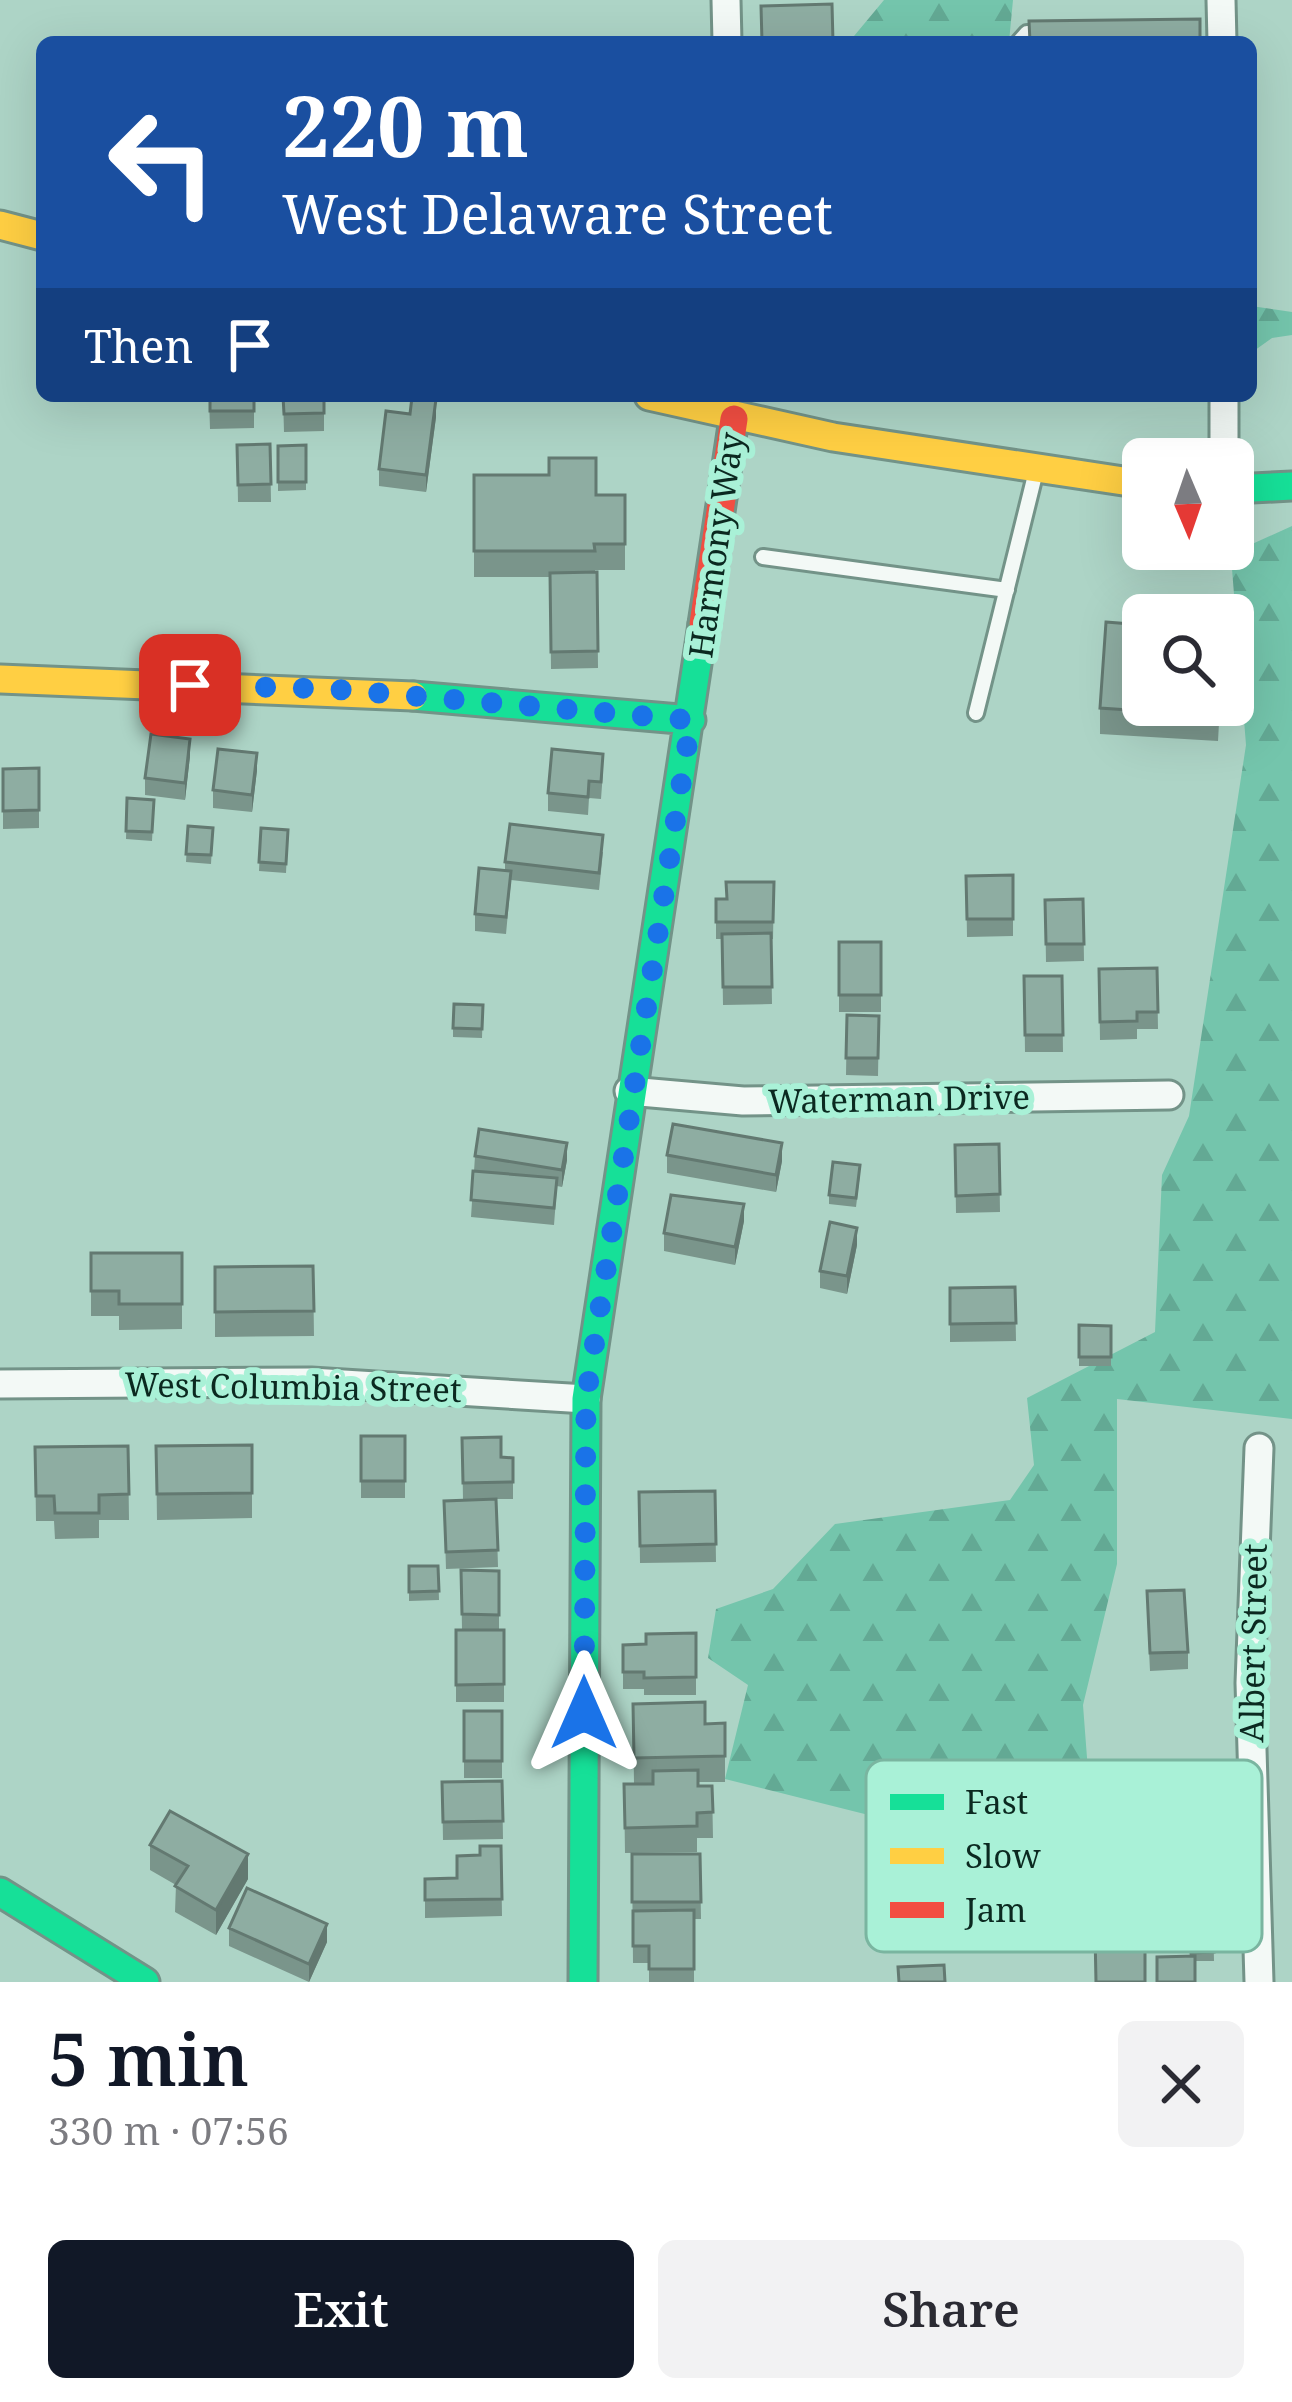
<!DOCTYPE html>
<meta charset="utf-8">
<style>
body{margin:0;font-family:"Noto Serif",serif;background:#f2f2f3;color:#2b2b33;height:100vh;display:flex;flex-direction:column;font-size:45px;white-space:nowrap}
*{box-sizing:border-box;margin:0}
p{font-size:39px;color:#7c7c81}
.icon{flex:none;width:66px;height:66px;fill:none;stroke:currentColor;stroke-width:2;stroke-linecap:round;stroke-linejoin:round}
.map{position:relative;height:1982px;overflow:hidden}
.details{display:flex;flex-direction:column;background:#fff;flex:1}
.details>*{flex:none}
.guide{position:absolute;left:36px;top:36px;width:1221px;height:366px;border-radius:18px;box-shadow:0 12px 48px #0002;background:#1a4fa0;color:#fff;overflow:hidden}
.needle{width:78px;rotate:178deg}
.buttons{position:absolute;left:1122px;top:438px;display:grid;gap:24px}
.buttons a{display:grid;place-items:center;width:132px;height:132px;border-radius:18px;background:#fff;box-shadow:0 12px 48px #0002;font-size:60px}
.pin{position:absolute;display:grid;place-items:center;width:102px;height:102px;color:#fff;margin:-51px;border-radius:24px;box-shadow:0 6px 18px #0006}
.me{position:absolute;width:132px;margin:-66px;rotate:0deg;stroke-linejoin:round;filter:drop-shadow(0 0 9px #0008)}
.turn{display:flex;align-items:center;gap:42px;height:252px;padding:0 48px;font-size:54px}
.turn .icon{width:156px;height:156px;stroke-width:2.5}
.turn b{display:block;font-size:84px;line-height:102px}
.then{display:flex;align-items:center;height:114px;padding:0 48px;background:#0003;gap:24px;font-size:45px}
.round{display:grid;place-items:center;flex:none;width:126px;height:126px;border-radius:18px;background:#f2f2f3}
.headline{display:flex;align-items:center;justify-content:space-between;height:204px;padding:0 48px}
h1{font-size:72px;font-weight:600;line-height:90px;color:#111827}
.primary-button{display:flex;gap:24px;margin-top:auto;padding:24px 48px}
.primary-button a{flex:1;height:138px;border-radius:18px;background:#111827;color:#fff;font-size:48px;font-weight:600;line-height:138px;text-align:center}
.primary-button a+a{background:#f2f2f3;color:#2b2b33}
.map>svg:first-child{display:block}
.forest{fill:url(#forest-firs)}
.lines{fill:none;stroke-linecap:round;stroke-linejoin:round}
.lane-casing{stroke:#739388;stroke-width:20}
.street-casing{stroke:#739388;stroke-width:33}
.fast-casing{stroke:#739388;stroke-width:33}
.slow-casing{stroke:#739388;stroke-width:33}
.jam-casing{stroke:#739388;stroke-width:33}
.lane{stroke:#f3f9f6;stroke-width:14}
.street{stroke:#f3f9f6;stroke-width:27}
.fast{stroke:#16e098;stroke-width:27}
.slow{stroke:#ffcf43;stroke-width:27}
.jam{stroke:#f24e42;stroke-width:27}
.wall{fill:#7a958b}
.shaded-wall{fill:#637971}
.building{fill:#8eada2;stroke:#637971;stroke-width:3}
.route{stroke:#1a73e8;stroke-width:21;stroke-dasharray:0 37.8}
.labels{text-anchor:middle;stroke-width:12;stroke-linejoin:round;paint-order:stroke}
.street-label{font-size:33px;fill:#0b2920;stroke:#a9f1d7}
.key{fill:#a9f1d7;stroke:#7ab5a0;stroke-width:3}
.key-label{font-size:33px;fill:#0b2920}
</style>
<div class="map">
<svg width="1292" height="1982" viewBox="0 0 1292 1982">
<defs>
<pattern id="forest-firs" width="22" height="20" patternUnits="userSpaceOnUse" patternTransform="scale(3)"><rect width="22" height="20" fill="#74c5ac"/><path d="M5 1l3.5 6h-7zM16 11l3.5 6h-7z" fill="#63a994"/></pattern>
</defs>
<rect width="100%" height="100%" fill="#add4c6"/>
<!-- forest -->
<path class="forest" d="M884 0H1013L1009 42H849Z
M1251 306 1292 312V335L1272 338 1251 353Z
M1292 526V1419L1117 1399V1564L1083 1705 1091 1810 1076 1849 1032 1856 725 1779 748 1685 708 1658 716 1609 773 1589 835 1524 1010 1500 1034 1465 1027 1398 1155 1332 1162 1175 1189 1116 1246 745 1232 569 1241 549Z"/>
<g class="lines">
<defs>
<path id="lane" d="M1019 42 1027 33H1042
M763 557 1007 590
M976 713 1035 475"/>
<path id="street" d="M726 0 727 42
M1221 0 1222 42
M1224 396V459
M629 1091 743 1101 1169 1095
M0 1384 311 1382 586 1399
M1259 1448 1250 1683 1259 1982"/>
<path id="fast" d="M1233 489 1292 486
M413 696 691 720
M0 1892 145 1982
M583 1982 586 1399 703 624"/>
<path id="slow" d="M0 225 42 236
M649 396 833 437 1143 484
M0 679 413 696"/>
<path id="jam" d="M703 624 734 419"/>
</defs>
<!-- lane casing -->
<use href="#lane" class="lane-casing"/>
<!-- street casing -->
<use href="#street" class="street-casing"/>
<!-- fast casing -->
<use href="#fast" class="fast-casing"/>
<!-- slow casing -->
<use href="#slow" class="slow-casing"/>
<!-- jam casing -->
<use href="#jam" class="jam-casing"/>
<!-- lane -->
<use href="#lane" class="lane"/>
<!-- street -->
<use href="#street" class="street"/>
<!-- fast -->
<use href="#fast" class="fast"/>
<!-- slow -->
<use href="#slow" class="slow"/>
<!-- jam -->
<use href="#jam" class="jam"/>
</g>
<!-- wall -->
<path class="wall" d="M209 396H254V428L210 429Z
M283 396H324V431L284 432Z
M436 417 426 492 379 486V469Z
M270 444 271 502H238L237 445Z
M306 445V490L278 491V446Z
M474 475 596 495H625V570H595V573L597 572 598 668 551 669 550 577H474Z
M1143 705H1220L1218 741 1100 734V708Z
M190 756 185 800 145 795V778Z
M39 768V828L3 829V769Z
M257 770 252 812 213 808V790Z
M603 772 601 799 589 798 588 815 548 811V793Z
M127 798 154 800 152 841 126 839Z
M188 826 213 828 211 864 186 862Z
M261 828 288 830 286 873 259 871Z
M603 852 599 890 511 880 506 934 475 931V914L505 871V862Z
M1013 875V936L967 937 966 876Z
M774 882 773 939H771L772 1004 723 1005 722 939H716V899H727Z
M1083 899 1084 961 1046 962 1045 900Z
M839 942H881V1012H839Z
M1157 968 1158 1029H1137V1039L1100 1040 1099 969Z
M1024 976H1062L1063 1052H1025Z
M483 1005 482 1038 453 1037V1028Z
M847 1015 879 1016 878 1076 846 1075Z
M999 1144 1000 1212 956 1213 955 1145Z
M667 1155 782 1161 776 1192 667 1173Z
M475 1156 567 1160 562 1187 557 1186 554 1225 471 1217Z
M860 1174 856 1207 829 1204V1195Z
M744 1221 735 1265 664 1251V1233Z
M857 1245 847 1294 820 1288V1271Z
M91 1253H182V1329L119 1330V1316H91Z
M313 1266 314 1336 215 1337V1267Z
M1015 1287 1016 1341 950 1342V1288Z
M1079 1325 1111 1326V1366H1079Z
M361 1436H405V1498H361Z
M462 1438 501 1457 513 1458V1499H496L498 1567 446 1569 444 1501 463 1500Z
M252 1445V1518L157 1520 156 1446Z
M128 1446 129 1520H99V1538L55 1539 54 1521H36L35 1447Z
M715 1491 716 1562 640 1563 639 1492Z
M409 1566H438L439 1600 409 1601Z
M461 1570 499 1571V1630H504V1702H456V1630H462Z
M1147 1609 1188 1652V1669L1150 1671Z
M696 1633V1695H644V1689H623V1645L646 1644Z
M633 1704 705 1724 725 1723V1782H698V1786H712L713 1838H697V1852L625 1853 624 1784H634Z
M464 1711H502V1778H464Z
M502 1781 503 1839 443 1840 442 1782Z
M150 1845 248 1879 216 1935 175 1912 176 1885 150 1870Z
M501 1846 502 1916 425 1918V1879L457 1878Z
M632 1854H700L701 1919H694V1982H649V1963H633Z
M1118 1865H1155L1156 1933H1134V1951L1118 1933Z
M1213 1920 1214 1961H1195L1190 1956V1921Z
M229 1928 327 1942 309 1982 229 1946Z"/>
<!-- shaded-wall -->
<path class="shaded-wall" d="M436 399V417L426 492V475Z
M190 739V756L185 800V783Z
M257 753V770L252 812V795Z
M567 1143V1160L562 1187V1170Z
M782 1143V1161L776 1192V1175Z
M744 1204V1221L735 1265V1247Z
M857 1228V1245L847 1294V1276Z
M248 1854V1879L216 1935V1910Z
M327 1924V1942L309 1982V1964Z"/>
<!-- building -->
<path class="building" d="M832 4 833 42H762L761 6Z
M1200 19V42H1030L1029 21Z
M210 396H254V411H210Z
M283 396H324V413L284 414Z
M412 397 436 399 426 475 379 469 386 411 410 414Z
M270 444 271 484 238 485 237 445Z
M306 445V482H278V446Z
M549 458H596V495H625V544H594L595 551H474V475H549Z
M597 572 598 651 551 652 550 573Z
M1106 622 1143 625V705H1219L1218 716 1100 708Z
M151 734 190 739 185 783 145 778Z
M218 749 257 753 252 795 213 790Z
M552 749 603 754 601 782 589 781 588 797 548 793Z
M39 768V810L3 811V769Z
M127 798 154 800 152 832 126 831Z
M510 824 603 835 599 873 505 862Z
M188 826 213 828 211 855 186 854Z
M261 828 288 830 286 864 259 862Z
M479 868 511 871 506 917 475 914Z
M1013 875V919H967L966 876Z
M726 882H774L773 922H716V899H727Z
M1083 899 1084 944H1046L1045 900Z
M771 933 772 987H723L722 934Z
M839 942H881V995H839Z
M1157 968 1158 1012H1137V1021L1100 1022 1099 969Z
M1024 976H1062L1063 1035H1025Z
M454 1004 483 1005 482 1029 453 1028Z
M847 1015 879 1016 878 1058H846Z
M673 1124 782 1143 776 1175 667 1155Z
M479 1129 567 1143 562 1170 475 1156Z
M999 1144 1000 1194 956 1196 955 1145Z
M833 1162 860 1165 856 1198 829 1195Z
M473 1171 557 1178 554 1208 471 1200Z
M671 1195 744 1204 735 1247 664 1233Z
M830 1222 857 1228 847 1276 820 1271Z
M91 1253H182V1304H119V1291H91Z
M313 1266 314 1311 215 1312V1267Z
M1015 1287 1016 1323 950 1324V1288Z
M1079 1325 1111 1326V1357H1079Z
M361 1436H405V1481H361Z
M501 1437V1457L513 1458V1482L463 1483 462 1438Z
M252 1445V1493L157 1494 156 1446Z
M128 1446 129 1494 99 1495V1513H55L54 1496H36L35 1447Z
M715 1491 716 1544 640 1546 639 1492Z
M496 1499 498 1550 446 1552 444 1501Z
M409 1566H438L439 1591 409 1592Z
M461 1570 499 1571V1615L462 1614Z
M1184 1590 1188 1652 1150 1653 1147 1591Z
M456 1630H504V1684L456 1685Z
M696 1633V1677L644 1678V1672H623V1645L646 1644V1634Z
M705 1702V1724L725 1723V1756L634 1758 633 1704Z
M464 1711H502V1761H464Z
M698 1770V1786H712L713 1812 697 1813V1826L625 1828 624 1784H653V1771Z
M502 1781 503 1821 443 1822 442 1782Z
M170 1811 248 1854 216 1910 175 1886 188 1866 150 1845Z
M480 1846H501L502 1899 425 1900V1879L457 1878V1856L480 1855Z
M632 1854H700L701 1902H632Z
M247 1888 327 1924 309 1964 229 1928Z
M694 1910V1969H649V1946H633V1911Z
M1213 1920 1214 1952 1191 1953 1190 1921Z
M1095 1933H1134V1951L1145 1950V1982H1096Z
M1195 1956V1982H1157V1957Z
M944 1965 945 1982H899L898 1967Z"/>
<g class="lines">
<!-- route -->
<path class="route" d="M190 685 332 689 691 720 586 1399 584 1713"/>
</g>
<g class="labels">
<!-- street labels -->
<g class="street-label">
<text transform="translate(716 545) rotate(-82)" y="12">Harmony Way</text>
<text transform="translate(899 1099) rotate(-1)" y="12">Waterman Drive</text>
<text transform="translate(293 1387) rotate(1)" y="12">West Columbia Street</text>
<text transform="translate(1253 1643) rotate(-89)" y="12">Albert Street</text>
</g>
</g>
<!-- legend -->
<rect x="866" y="1760" width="396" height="192" rx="18" class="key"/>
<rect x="890" y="1794" width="54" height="16" fill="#16e098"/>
<rect x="890" y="1848" width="54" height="16" fill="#ffcf43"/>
<rect x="890" y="1902" width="54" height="16" fill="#f24e42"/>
<g class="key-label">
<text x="965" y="1814">Fast</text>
<text x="965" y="1868">Slow</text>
<text x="965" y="1922">Jam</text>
</g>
</svg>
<div class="buttons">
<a><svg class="needle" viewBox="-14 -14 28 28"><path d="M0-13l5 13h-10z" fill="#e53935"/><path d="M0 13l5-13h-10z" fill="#7c7c81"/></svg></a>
<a><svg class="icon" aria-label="search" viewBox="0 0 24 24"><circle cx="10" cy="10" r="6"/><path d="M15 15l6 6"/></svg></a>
</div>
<div class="pin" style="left:190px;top:685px;background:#d93025"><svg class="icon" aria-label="arrive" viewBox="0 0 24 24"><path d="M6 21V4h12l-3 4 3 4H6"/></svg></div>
<svg class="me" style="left:584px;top:1713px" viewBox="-20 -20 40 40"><path d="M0-17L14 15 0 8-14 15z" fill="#1a73e8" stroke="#fff" stroke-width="4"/></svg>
<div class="guide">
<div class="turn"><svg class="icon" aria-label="left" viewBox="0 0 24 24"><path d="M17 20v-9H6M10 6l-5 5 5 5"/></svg><div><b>220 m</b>West Delaware Street</div></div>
<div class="then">Then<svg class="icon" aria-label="arrive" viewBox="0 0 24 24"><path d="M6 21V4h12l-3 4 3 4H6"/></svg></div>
</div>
</div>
<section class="details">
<div class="headline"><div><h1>5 min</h1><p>330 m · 07:56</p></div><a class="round"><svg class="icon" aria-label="close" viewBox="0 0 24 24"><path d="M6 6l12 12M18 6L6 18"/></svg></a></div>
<div class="primary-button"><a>Exit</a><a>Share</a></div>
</section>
